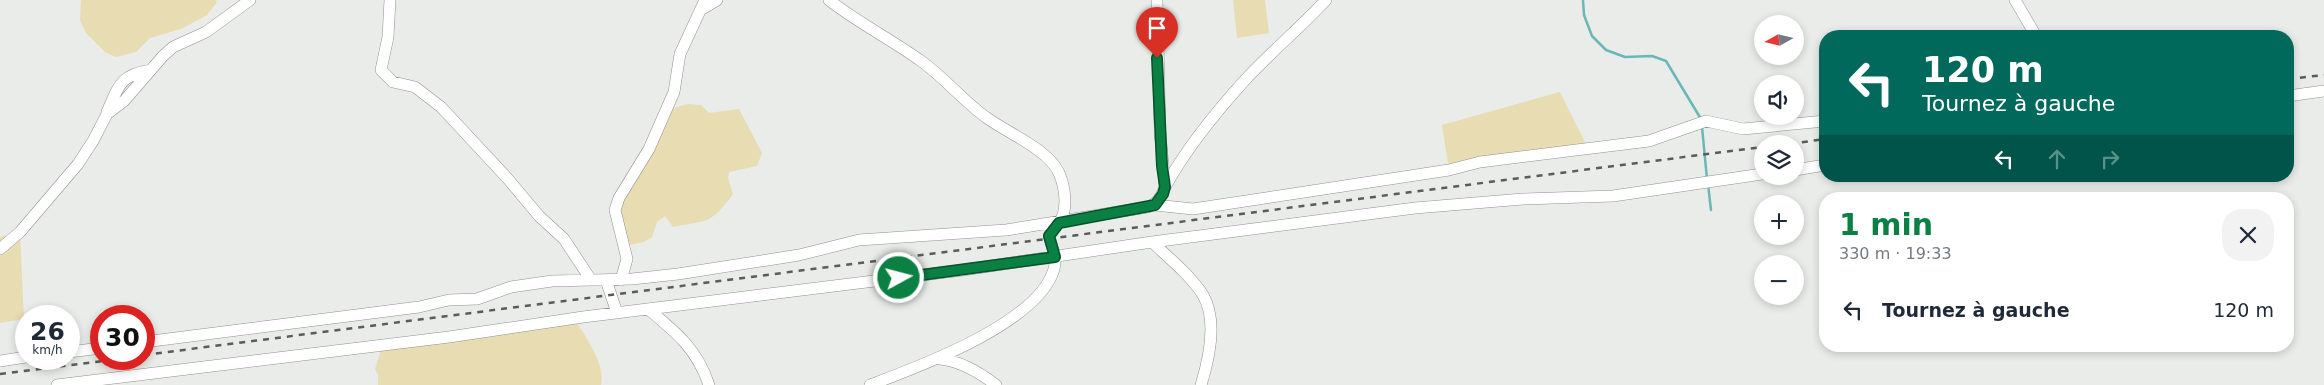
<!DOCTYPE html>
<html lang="fr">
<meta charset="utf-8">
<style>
body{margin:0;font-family:"DejaVu Sans",sans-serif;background:#f2f2f3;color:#1f2937;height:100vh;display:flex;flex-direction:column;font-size:19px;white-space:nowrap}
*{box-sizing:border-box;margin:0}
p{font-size:16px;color:#747a83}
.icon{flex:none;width:28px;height:28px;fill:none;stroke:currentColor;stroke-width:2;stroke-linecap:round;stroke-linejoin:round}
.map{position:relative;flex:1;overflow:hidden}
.details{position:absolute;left:1819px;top:192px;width:475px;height:160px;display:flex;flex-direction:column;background:#fff;border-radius:20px;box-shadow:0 2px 8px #0003}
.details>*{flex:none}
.guide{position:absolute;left:1819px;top:30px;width:475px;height:152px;border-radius:20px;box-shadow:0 2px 8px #0003;background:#00695c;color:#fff;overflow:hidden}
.needle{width:32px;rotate:262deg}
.controls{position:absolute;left:1754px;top:15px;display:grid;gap:10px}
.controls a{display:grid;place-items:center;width:50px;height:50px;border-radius:50%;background:#fff;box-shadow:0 2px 8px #0003;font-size:25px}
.speed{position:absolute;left:15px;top:305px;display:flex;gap:10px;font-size:25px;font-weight:700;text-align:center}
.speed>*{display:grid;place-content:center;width:65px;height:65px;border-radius:50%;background:#fff;box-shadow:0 2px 8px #0003;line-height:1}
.speed small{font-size:12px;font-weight:400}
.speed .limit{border:8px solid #d22;background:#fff;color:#111}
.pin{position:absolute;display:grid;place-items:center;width:42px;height:42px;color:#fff;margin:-51px -21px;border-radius:50% 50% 50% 0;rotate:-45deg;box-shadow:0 0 5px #0007}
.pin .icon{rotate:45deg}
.me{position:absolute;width:55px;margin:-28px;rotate:83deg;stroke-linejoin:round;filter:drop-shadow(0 0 4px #0008)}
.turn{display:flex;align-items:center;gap:18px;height:105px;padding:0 20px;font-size:22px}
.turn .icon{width:65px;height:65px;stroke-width:2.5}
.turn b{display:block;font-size:35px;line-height:42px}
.lanes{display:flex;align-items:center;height:48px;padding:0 20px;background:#0003;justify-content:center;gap:25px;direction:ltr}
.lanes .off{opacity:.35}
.round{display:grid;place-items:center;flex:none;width:52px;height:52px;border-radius:20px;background:#f2f2f3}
.head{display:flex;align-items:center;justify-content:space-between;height:85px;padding:0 20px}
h1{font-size:30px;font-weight:700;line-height:38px;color:#0b8043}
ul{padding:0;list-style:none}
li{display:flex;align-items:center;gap:15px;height:65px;padding:0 20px}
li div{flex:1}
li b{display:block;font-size:19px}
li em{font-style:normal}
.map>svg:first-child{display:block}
.green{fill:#e7dcb2}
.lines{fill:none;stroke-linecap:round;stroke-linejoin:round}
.stream{stroke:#6ab7b8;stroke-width:2.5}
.minor-casing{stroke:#909390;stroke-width:12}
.minor{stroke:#fff;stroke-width:11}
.rail{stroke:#5a5b5a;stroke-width:2.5;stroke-dasharray:6 6;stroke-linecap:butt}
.route-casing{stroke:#07532c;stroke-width:12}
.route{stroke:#0b8043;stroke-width:9}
</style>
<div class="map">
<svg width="2324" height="385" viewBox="0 0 2324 385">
<rect width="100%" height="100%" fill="#e9ece9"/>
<!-- green -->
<path class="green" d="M81 0H215L217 2 207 15 181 29 150 38 136 52 116 57 105 52 86 33 80 20Z
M1233 0H1265L1269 33 1237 38Z
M1560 92 1589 150 1449 170 1442 125Z
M688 104 701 105 709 113 739 109 762 153 757 166 729 172 728 178 733 194C711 224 709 220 673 227L665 216 657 222 652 237 644 242 624 246 619 198 666 110Z
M20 232 24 319 0 323V237Z
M574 319C585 335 606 365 601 385H378V375L375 369 383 344Z"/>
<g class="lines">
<!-- stream -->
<path class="stream" d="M1583 0 1584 15 1592 36 1606 50 1625 57 1652 56 1666 61 1701 119
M1702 127 1707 179
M1708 184 1711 210"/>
<defs>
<path id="minor" d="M390 0 388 37 381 70 393 82 415 87 441 107 508 179 539 216 564 239 591 280
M829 0C858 23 891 39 921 61 945 78 963 101 987 118 1008 133 1049 150 1059 173 1065 187 1069 211 1058 224 1055 228 1051 231 1049 236 1052 247 1057 258 1054 269 1039 323 918 367 870 385
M2015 0 2036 36
M702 9 717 0
M2288 96 2324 91
M107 112C119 85 120 75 151 70
M1795 170 1825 165
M1165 187C1186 149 1215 113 1245 80 1271 52 1300 28 1326 0
M1155 205 1193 209 1449 170 1480 162 1649 141 1706 121 1743 129 1825 121
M1152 242C1169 258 1190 275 1203 295 1218 321 1209 359 1201 385
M0 249 20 232 78 164 93 141 107 114 124 101 163 56 173 47 206 32 250 0
M606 280 617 313
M621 280 627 259 615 210 619 198 649 149 674 92 680 54 705 0
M648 309C676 332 697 349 709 385
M144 342 419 307 449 300 477 299 511 287 552 281 632 279 678 274 799 255 859 240 1006 230 1148 207C1157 204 1162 196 1165 187L1160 132 1157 0
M69 352 101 348
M940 359C961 361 979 372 996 385
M0 361 26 357
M57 385 449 337 583 317 963 270 1152 242 1415 208 1523 199 1613 196 1762 174"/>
</defs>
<!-- minor casing -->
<use href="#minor" class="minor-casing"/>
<!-- minor -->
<use href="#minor" class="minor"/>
<!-- rail -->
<path class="rail" d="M2288 79 2324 75
M1790 144 1825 139
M144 355 1762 147
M0 374 118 359"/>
</g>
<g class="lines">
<defs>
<path id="route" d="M899 278 1055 257 1049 236 1059 223 1155 205 1163 194 1165 187 1162 166 1157 58"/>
</defs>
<!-- route casing -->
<use href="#route" class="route-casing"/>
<!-- route -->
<use href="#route" class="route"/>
</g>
</svg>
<div class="controls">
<a><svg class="needle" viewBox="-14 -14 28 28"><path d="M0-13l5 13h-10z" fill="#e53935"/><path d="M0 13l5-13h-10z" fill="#747a83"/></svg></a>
<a><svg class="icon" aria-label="sound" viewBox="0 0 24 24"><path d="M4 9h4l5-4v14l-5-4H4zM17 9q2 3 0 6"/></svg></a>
<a><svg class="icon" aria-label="layers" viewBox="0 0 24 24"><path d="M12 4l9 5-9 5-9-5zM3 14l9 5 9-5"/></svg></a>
<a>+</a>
<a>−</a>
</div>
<div class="speed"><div>26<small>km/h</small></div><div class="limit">30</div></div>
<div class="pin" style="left:1157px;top:58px;background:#d93025"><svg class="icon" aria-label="arrive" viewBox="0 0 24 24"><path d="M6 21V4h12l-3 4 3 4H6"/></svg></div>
<svg class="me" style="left:899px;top:278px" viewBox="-20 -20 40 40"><circle r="17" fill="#0b8043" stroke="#fff" stroke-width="3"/><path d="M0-11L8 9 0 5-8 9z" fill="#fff"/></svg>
<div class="guide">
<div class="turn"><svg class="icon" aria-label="left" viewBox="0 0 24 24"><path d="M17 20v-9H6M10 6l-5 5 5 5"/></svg><div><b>120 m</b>Tournez à gauche</div></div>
<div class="lanes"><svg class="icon" aria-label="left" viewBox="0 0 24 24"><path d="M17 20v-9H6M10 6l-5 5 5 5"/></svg><svg class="icon off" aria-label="ahead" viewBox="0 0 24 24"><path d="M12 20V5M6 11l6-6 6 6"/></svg><svg class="icon off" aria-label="right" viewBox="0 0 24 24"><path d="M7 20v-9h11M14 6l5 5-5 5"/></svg></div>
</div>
<section class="details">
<div class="head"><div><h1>1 min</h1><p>330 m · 19:33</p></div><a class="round"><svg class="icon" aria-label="close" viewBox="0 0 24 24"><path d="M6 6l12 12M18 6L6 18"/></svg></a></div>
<ul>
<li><svg class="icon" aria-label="left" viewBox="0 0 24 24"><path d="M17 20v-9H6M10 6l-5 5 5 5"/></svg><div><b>Tournez à gauche</b></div><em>120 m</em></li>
</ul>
</section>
</div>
